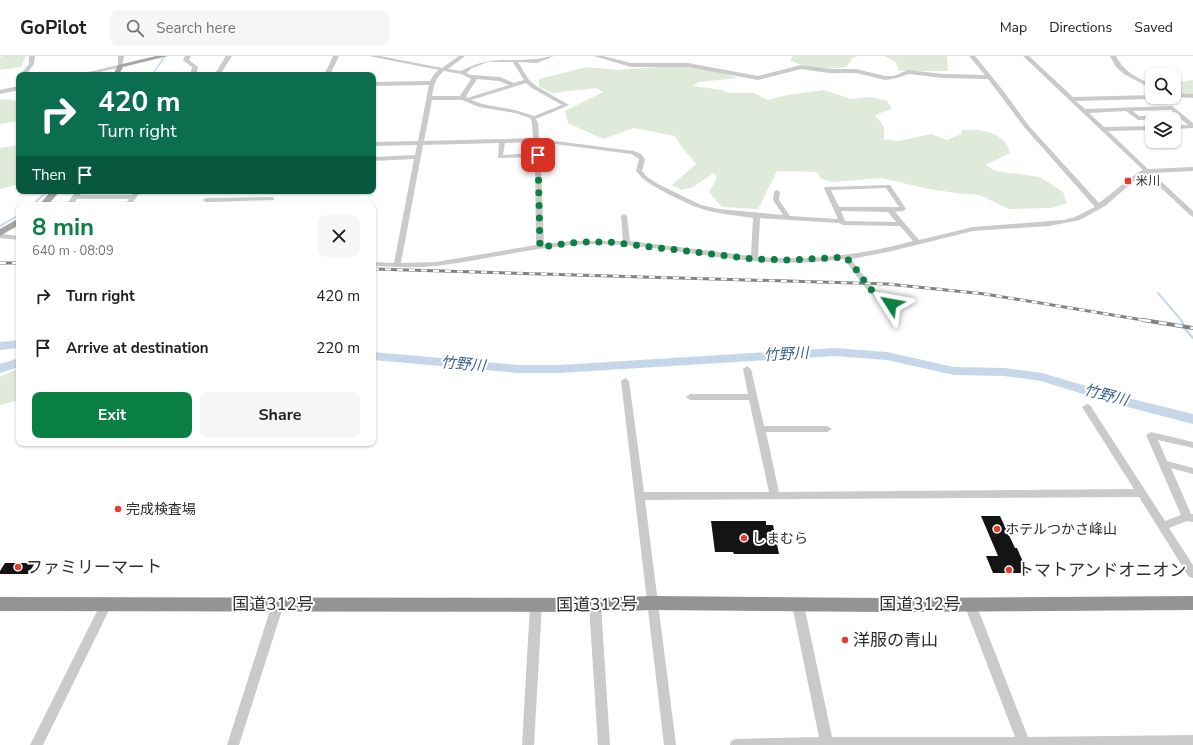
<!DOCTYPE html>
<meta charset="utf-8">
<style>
body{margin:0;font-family:"Nunito Sans","Noto Sans JP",sans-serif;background:#f6f6f6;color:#202124;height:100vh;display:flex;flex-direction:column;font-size:15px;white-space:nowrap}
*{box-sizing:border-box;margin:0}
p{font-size:13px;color:#757577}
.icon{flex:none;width:22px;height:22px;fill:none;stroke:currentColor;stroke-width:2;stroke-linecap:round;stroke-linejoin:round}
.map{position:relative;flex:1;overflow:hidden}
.sheet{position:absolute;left:16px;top:146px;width:360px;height:244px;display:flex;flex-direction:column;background:#fff;border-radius:8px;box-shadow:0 1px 3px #0004}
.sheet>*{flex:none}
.top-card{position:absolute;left:16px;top:16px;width:360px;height:122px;border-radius:8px;box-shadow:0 1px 3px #0004;background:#0b6e4f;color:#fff;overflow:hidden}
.buttons{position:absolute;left:1145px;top:12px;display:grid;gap:8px}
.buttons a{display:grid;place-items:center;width:36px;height:36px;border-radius:8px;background:#fff;box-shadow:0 1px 3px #0004;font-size:20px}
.pin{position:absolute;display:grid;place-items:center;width:34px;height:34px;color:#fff;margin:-17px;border-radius:8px;box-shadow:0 2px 6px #0006}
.me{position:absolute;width:44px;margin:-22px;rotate:304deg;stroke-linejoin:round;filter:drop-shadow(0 0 3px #0008)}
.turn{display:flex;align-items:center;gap:14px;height:84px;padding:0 16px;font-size:18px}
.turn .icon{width:52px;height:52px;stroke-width:2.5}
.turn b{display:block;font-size:28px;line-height:34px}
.then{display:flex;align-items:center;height:38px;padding:0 16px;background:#0003;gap:8px;font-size:15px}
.round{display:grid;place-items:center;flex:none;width:42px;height:42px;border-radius:8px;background:#f6f6f6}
.summary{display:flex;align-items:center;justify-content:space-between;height:68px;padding:0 16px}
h1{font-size:24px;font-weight:700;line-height:30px;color:#0b8043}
.button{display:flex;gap:8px;margin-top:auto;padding:8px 16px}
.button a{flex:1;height:46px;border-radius:8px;background:#0b8043;color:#fff;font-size:16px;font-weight:700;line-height:46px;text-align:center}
.button a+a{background:#f6f6f6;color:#202124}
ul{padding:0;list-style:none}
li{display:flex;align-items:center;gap:12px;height:52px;padding:0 16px}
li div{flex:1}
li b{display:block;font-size:15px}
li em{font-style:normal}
header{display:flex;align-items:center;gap:24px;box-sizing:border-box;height:56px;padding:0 20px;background:#fff;border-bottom:1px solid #e0e0e0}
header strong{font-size:19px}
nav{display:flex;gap:22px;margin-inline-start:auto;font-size:14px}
.search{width:280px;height:36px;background:#f6f6f6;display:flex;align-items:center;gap:10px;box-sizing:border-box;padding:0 14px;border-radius:8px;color:#757577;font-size:15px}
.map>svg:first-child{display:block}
.green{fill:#e0eada}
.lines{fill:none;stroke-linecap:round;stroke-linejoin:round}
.stream-far2{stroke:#c6d7ea;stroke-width:1.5}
.stream-far1{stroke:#c6d7ea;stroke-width:2}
.stream{stroke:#c6d7ea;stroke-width:2.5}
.river{fill:#c6d7ea;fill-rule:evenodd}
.building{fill:#141414}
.minor{fill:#cacaca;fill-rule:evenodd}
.major{fill:#a5a5a5;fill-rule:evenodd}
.highway{fill:#949494;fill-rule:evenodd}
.rail-far1-casing{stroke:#828282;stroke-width:3}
.rail-casing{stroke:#828282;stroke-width:4}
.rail-far1{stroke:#fff;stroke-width:2;stroke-dasharray:6;stroke-linecap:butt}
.rail{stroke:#fff;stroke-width:2.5;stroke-dasharray:8;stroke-linecap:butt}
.route{stroke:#0b8043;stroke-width:7;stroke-dasharray:0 12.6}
.poi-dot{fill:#e33d30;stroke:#fff;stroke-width:1.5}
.labels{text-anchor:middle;stroke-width:4;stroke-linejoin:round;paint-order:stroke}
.far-poi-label{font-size:12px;fill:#2d2d2d;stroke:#fff;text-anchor:start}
.poi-label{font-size:14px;fill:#2d2d2d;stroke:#fff;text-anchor:start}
.water-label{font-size:15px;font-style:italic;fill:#3c628d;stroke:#fff}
.near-poi-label{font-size:17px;fill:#2d2d2d;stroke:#fff;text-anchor:start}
.near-street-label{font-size:17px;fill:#2d2d2d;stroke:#fff}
</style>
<header>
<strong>GoPilot</strong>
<div class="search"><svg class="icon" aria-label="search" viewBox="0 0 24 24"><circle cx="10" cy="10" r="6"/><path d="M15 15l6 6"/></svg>Search here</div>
<nav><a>Map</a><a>Directions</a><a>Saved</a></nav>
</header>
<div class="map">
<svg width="1193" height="689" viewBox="0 0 1193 689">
<rect width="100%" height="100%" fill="#fff"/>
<!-- green -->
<path class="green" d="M3 0H26L21 11 0 14V1Z
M793 0H858L853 2 846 11C826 14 808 13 790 4Z
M884 0H945L947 1 948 15H899L896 6Z
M669 10C693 11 716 13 738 22L699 26 693 30 722 34 729 37H754L768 44 787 39 824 34 851 43 868 41 886 44 892 53 875 59 884 71V83L899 85 931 78 947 84 961 78 962 74C976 72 995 75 1005 86 1007 88 1009 94 1010 97L985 109 996 115 1040 121 1063 136 1067 147 1051 152 1009 153 979 139 956 137 929 133 881 122 833 126 821 123 817 116 777 115 758 153 722 151 709 136 717 122 714 117 693 131 682 134 672 129 696 108 681 90 675 80 634 72 603 83 568 67 565 55 603 36 596 32 553 37 539 31V23L587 11 618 14Z
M1193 24V39H1178L1174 37V27Z
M3 43 19 45V65L0 68V44Z
M19 89V128L0 133V92Z
M19 312V344L0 349V321Z"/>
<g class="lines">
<!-- stream-far2 -->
<path class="stream-far2" d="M153 19C154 14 162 6 165 0"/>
<!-- stream-far1 -->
<path class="stream-far1" d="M32 149 48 135
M0 170 19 159
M1158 237 1182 265"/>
<!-- stream -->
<path class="stream" d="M1181 264 1186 274 1193 282"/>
<!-- river -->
<path class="river" d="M19 284V292L0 294V286Z
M834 292 887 296 954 311 1004 312 1042 317 1120 340 1193 358V368L1112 347 1041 325 1004 320 954 319 887 304 834 300 560 317H518L373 304V296L518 309H560Z
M19 302V311L0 317V308Z"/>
</g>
<!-- building -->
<path class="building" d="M981 460H1000L1015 492H1017L1020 499 1028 517H993L986 500H998Z
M711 465H766V469H773L779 498H734L733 496H715Z
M5 507H35L28 518H0V515Z"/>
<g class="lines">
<!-- minor -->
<path class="minor" d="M29 0H35L34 8 26 19H20L29 8Z
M118 0H124L122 11 86 19H76L118 9Z
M185 0H191L189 4 198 11 196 19H190L192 11 183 4Z
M226 0H232L220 19H214Z
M333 0H339L330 19H324Z
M369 0H380L442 12 459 0H465L448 13 461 15C489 0 506 6 535 3 542 3 547 0 554 0L537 7 518 6 529 24 536 30 569 49 536 63 538 67 539 83 634 95 641 98 645 103 642 115 647 121 658 128 701 149 719 153 783 159 773 144 774 136 777 134 780 136 779 144 790 160 838 163 824 132 825 131 890 129 906 153 903 155 895 156 919 184 973 171 1063 164 1075 161 1095 151 1025 72 988 23 943 22 909 18 897 22 885 24 856 17H829L801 13 758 24 688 11H631L594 0H603L631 7H688L758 20 801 9 829 13H856L885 20H894L908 14 943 18 985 19 969 0H975L1005 37 1029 70 1099 147 1137 117 1143 114 1023 0H1029L1073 41 1152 39V41H1155L1152 43 1076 45 1085 53 1172 50 1193 67V72L1174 73V69H1188L1181 63 1138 64 1126 55 1089 57 1104 71 1152 70V74L1108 75 1148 113 1193 111V115L1152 117 1193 155V161L1191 160 1146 118 1141 119 1105 150 1080 164 1049 170 973 175 892 195 851 203 872 231 894 246 895 248 894 250H891C869 244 858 220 844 203 814 207 783 208 754 205 700 201 646 187 592 188 539 189 489 204 436 210 415 212 394 211 373 210V206L394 207 414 103 373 105V101L415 99 417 89 373 90V86L418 85 429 29 373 30V26L430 25 435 17 439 14ZM488 6H513L524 24 514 27 500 21 472 19 466 17 472 12ZM444 15 461 18 471 23 460 40H432C434 30 435 22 444 15ZM477 23 499 25 509 29 467 42 466 40ZM526 27 532 32 562 49 534 60 515 54 482 48 471 44ZM432 44H462L479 51 515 57 530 62 532 67 533 82 424 85ZM1171 54 1177 59 1139 60 1133 55ZM534 86 535 97 503 99 505 87ZM540 86 631 98 639 103 636 115C644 126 656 131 668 138 677 142 686 147 696 151 714 158 735 159 753 162L751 200 630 185 627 160 624 158 621 160 623 185H573L544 188ZM499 87 498 102 535 101 536 189 436 206 401 207 423 89ZM886 132 899 151H839L831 134ZM841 155 888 156 896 166 845 165ZM760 162 839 167 843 169 900 170 913 185C863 199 810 205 758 201Z
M1110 0H1116C1124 16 1136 21 1152 29V33L1124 18 1116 11Z
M19 30V34L0 38V34Z
M1174 38H1193V42L1172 41H1174Z
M76 135H82L80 139H132L135 135H141L131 149H125L129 143H77L72 149H66Z
M272 141 274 142V144L206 146 203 144 206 142Z
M0 178 19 180V184L0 182Z
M747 310 751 313 764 370H827L832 373 827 376H766L779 436 1134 433 1082 351 1087 348 1090 349 1165 465 1181 459 1146 379 1151 376 1193 386V392L1158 384 1167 405 1193 412V418L1171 412 1191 458H1193V466L1187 465 1169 472 1193 509V522L1189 521 1139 441 645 444 676 689H664L621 325 625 322 629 325 644 436H769L749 344H690L686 341 690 338H748L743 313Z
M106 543 110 545 112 548 43 689H30L102 545Z
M278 543 282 545 284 548 239 689H227L272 548 274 545Z
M970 543 974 545 976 548 1028 681 1193 679V689H730L731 685 736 683 819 681 792 549 794 546 798 544 802 546 804 549 832 681H1015L964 548 966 545Z
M536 544 540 546 542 549 534 689H522L530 549 532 546Z
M595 544 599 546 601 549 610 689H598L589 549 591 546Z"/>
<!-- major -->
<path class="major" d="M156 0H168L123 11 119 19H113L118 9Z
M51 135H60L48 149H39Z
M19 162V169L0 180V173Z"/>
<!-- highway -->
<path class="highway" d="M652 540 884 542 1193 540V554L884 556 652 554 595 556 0 555V541L595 542Z"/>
<defs>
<path id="rail-far1" d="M0 207H19
M373 213 888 228 985 238 1149 265"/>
<path id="rail" d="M1143 264 1193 272"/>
</defs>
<!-- rail-far1 casing -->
<use href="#rail-far1" class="rail-far1-casing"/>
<!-- rail casing -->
<use href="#rail" class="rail-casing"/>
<!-- rail-far1 -->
<use href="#rail-far1" class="rail-far1"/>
<!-- rail -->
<use href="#rail" class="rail"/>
</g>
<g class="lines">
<!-- route -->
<path class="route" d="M538 99 540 191 580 186H609L754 203 790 204 846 201 859 217 869 232 891 248"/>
</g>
<!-- markers -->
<g class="poi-dot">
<rect x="1124" y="121" width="8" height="8" rx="2"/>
<circle cx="118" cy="453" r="4"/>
<circle cx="997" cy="473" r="4"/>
<circle cx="744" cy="482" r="4"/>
<circle cx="18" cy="511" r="4"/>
<circle cx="1009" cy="514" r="4"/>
<circle cx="845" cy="584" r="4"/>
</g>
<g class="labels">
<!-- far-poi labels -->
<g class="far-poi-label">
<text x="1136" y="129">米川</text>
</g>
<!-- poi labels -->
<g class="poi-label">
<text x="126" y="458">完成検査場</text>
<text x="1005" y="478">ホテルつかさ峰山</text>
<text x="752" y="487">しまむら</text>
</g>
<!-- water labels -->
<g class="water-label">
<text transform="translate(786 298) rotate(-3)" y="5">竹野川</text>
<text transform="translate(463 308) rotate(5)" y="5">竹野川</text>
<text transform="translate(1106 339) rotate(15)" y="5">竹野川</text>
</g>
<!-- near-poi labels -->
<g class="near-poi-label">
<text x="26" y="517">ファミリーマート</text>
<text x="1017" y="520">トマトアンドオニオン</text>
<text x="853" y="590">洋服の青山</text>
</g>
<!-- near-street labels -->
<g class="near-street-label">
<text x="273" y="554">国道312号</text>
<text transform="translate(597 548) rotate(-1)" y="6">国道312号</text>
<text x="920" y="554">国道312号</text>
</g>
</g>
</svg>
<div class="buttons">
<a><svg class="icon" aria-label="search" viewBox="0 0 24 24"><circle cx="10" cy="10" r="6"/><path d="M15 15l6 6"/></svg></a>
<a><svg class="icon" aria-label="layers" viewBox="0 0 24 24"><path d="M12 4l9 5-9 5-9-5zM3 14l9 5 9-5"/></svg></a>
</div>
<div class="pin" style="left:538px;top:99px;background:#d93025"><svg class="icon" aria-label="arrive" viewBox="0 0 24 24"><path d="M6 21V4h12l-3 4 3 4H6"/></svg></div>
<svg class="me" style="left:891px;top:248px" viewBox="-20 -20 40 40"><path d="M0-17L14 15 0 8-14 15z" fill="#0b8043" stroke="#fff" stroke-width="4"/></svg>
<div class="top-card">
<div class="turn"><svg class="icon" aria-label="right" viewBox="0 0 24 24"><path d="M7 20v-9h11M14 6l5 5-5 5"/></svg><div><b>420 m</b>Turn right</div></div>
<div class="then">Then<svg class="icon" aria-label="arrive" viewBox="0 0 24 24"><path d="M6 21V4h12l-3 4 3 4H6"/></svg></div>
</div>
<section class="sheet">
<div class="summary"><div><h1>8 min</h1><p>640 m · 08:09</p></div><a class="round"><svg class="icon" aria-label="close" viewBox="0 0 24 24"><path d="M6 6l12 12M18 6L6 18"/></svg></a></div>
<ul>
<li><svg class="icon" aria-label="right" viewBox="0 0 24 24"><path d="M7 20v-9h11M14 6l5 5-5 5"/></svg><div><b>Turn right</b></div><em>420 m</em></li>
<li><svg class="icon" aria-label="arrive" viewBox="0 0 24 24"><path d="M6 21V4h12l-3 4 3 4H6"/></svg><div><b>Arrive at destination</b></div><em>220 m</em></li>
</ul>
<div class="button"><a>Exit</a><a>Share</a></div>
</section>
</div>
